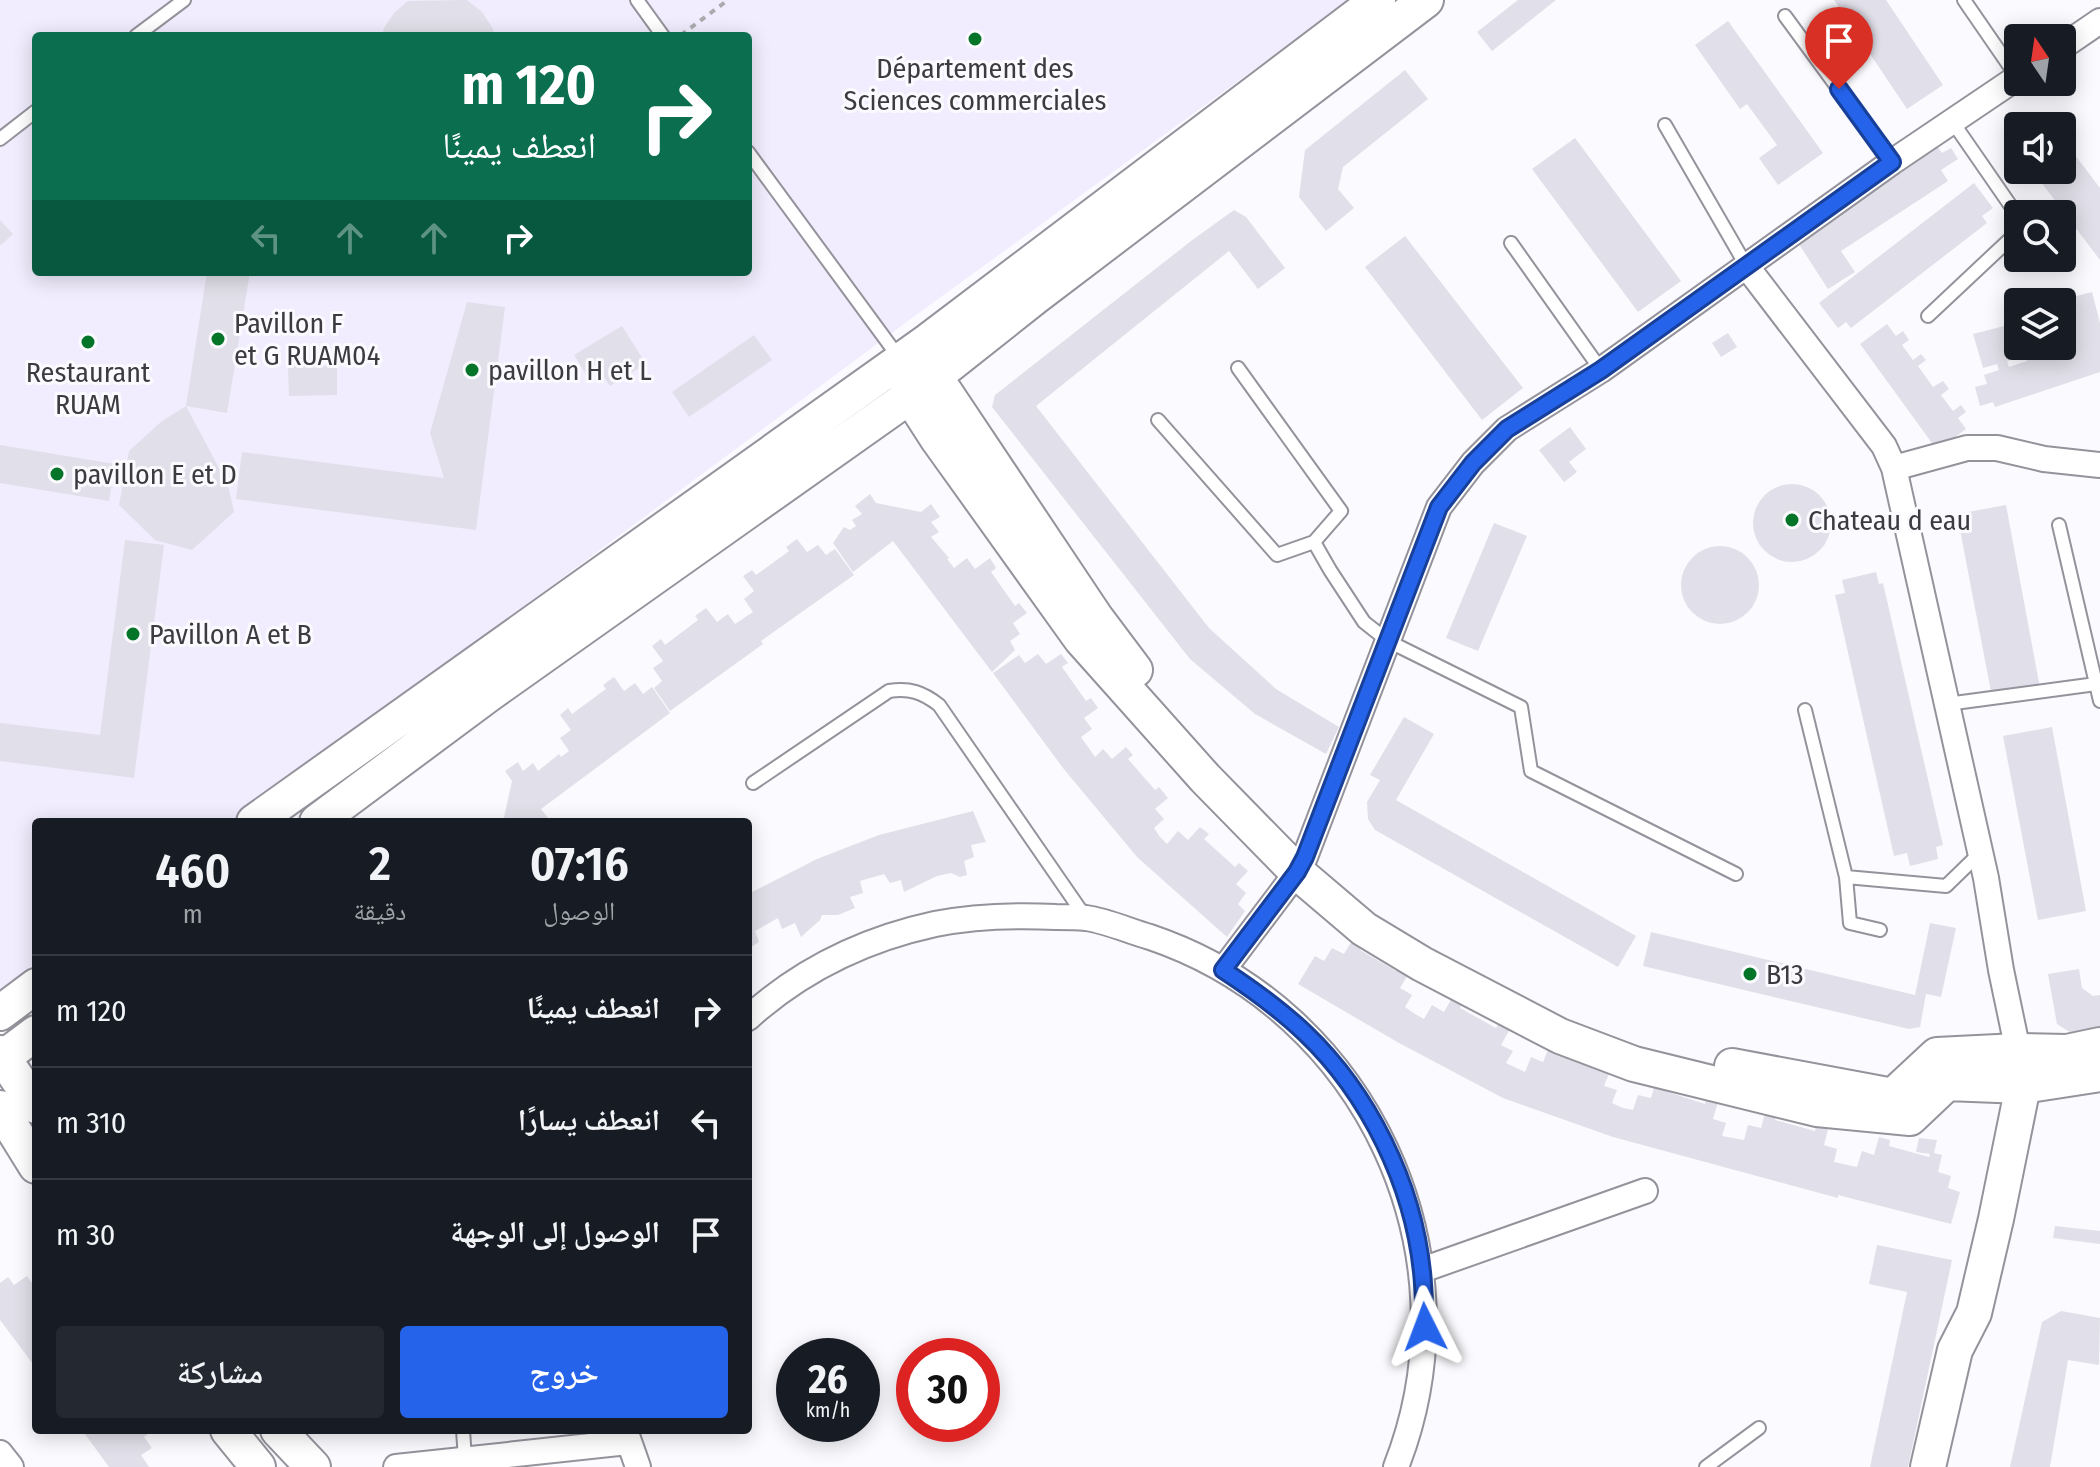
<!DOCTYPE html>
<html lang="ar">
<meta charset="utf-8">
<style>
body{margin:0;font-family:"Fira Sans Condensed","Noto Naskh Arabic",sans-serif;background:#242831;color:#f1f3f6;direction:rtl;height:100vh;display:flex;flex-direction:column;font-size:30px;white-space:nowrap}
*{box-sizing:border-box;margin:0}
p{font-size:26px;color:#9ea1a6}
.icon{flex:none;width:44px;height:44px;fill:none;stroke:currentColor;stroke-width:2;stroke-linecap:round;stroke-linejoin:round}
.map{position:relative;flex:1;overflow:hidden;direction:ltr}
.panel{position:absolute;left:32px;top:818px;width:720px;height:616px;display:flex;flex-direction:column;background:#171b24;border-radius:8px;box-shadow:0 4px 20px #0003;direction:rtl}
.panel>*{flex:none}
.top-card{position:absolute;left:32px;top:32px;width:720px;height:244px;border-radius:8px;box-shadow:0 4px 20px #0003;direction:rtl;background:#0b6e4f;color:#fff;overflow:hidden}
.needle{width:52px;rotate:347deg}
.tools{position:absolute;left:2004px;top:24px;display:grid;gap:16px}
.tools a{display:grid;place-items:center;width:72px;height:72px;border-radius:8px;background:#171b24;box-shadow:0 4px 20px #0003;font-size:40px}
.speed{position:absolute;left:776px;top:1338px;display:flex;gap:16px;font-size:40px;font-weight:700;text-align:center}
.speed>*{display:grid;place-content:center;width:104px;height:104px;border-radius:50%;background:#171b24;box-shadow:0 4px 20px #0003;line-height:1}
.speed small{font-size:20px;font-weight:400}
.speed .limit{border:12px solid #d22;background:#fff;color:#111}
.pin{position:absolute;display:grid;place-items:center;width:68px;height:68px;color:#fff;margin:-82px -34px;border-radius:50% 50% 50% 0;rotate:-45deg;box-shadow:0 0 8px #0007}
.pin .icon{rotate:45deg}
.me{position:absolute;width:88px;margin:-44px;rotate:357deg;stroke-linejoin:round;filter:drop-shadow(0 0 6px #0008)}
.turn{display:flex;align-items:center;gap:28px;height:168px;padding:0 24px;font-size:36px}
.turn .icon{width:104px;height:104px;stroke-width:2.5}
.turn b{display:block;font-size:56px;line-height:68px}
.lanes{display:flex;align-items:center;height:76px;padding:0 24px;background:#0003;justify-content:center;gap:40px;direction:ltr}
.lanes .off{opacity:.35}
.eta{display:flex;justify-content:space-evenly;align-items:center;height:136px;text-align:center}
.eta b{font-size:48px;font-weight:600;line-height:56px}
.action{display:flex;gap:16px;margin-top:auto;padding:16px 24px}
.action a{flex:1;height:92px;border-radius:8px;background:#2563eb;color:#fff;font-size:32px;font-weight:600;line-height:92px;text-align:center}
.action a+a{background:#242831;color:#f1f3f6}
ul{padding:0;list-style:none}
li{display:flex;align-items:center;gap:24px;height:112px;padding:0 24px;border-top:2px solid #363941}
li div{flex:1}
li b{display:block;font-size:30px}
li em{font-style:normal}
.map>svg:first-child{display:block}
.built{fill:#f1edfe;fill-rule:evenodd}
.building{fill:#e1dfe9;fill-rule:evenodd}
.lines{fill:none;stroke-linecap:round;stroke-linejoin:round}
.lane-casing{stroke:#94929b;stroke-width:16}
.street-casing{stroke:#94929b;stroke-width:28}
.secondary-casing{stroke:#94929b;stroke-width:38}
.path{stroke:#abaaae;stroke-width:4;stroke-dasharray:6 6;stroke-linecap:butt}
.lane{stroke:#fff;stroke-width:12}
.street{stroke:#fff;stroke-width:24}
.secondary{stroke:#fff;stroke-width:34}
.route-casing{stroke:#184099;stroke-width:20}
.route{stroke:#2563eb;stroke-width:14}
.poi-dot{fill:#037428;stroke:#fbfafe;stroke-width:3}
.labels{text-anchor:middle;stroke-width:6;stroke-linejoin:round;paint-order:stroke}
.poi-label{font-size:28px;fill:#3c3b3f;stroke:#fbfafe;text-anchor:start}
</style>
<div class="map">
<svg width="2100" height="1467" viewBox="0 0 2100 1467">
<rect width="100%" height="100%" fill="#fbfafe"/>
<!-- built -->
<path class="built" d="M0 0H1350L916 315 234 822H36V969L0 996ZM36 36H748V272H36Z"/>
<!-- building -->
<path class="building" d="M467 0 482 12 493 29 494 36H382L384 28 394 13 408 1Z
M1518 0H1556L1492 51 1477 32Z
M1834 0H1886L1943 85 1907 109Z
M1728 21 1823 153 1778 185 1759 158 1777 145 1747 104 1740 109 1695 45Z
M1405 70 1428 99 1343 167 1338 189 1354 208 1326 231 1299 197 1305 150Z
M2042 112 2053 126H2023Z
M2018 130V151L2008 138Z
M1575 138 1681 281 1638 312 1532 169Z
M2062 138 2100 188V260L2032 170H2062Z
M1937 146 1942 153 1951 148 1958 159 1941 170 1948 181 1841 251 1855 272 1828 289 1795 238Z
M1974 183 1993 208 1982 216 1987 223 1851 328 1846 322 1838 328 1819 303Z
M1234 210 1246 217 1285 268 1258 289 1229 251 1036 406 1209 628 1276 689 1339 727 1326 754 1255 714 1190 659 992 407 995 395 1191 241Z
M0 220 13 234 1 245 0 244Z
M1405 236 1523 388 1482 420 1365 267Z
M207 272H250L227 413 186 406Z
M2092 292 2100 323V372L1995 407 1993 402 1980 406 1975 387 1987 384 1984 375 1999 370 1997 364 1983 368 1973 334 2012 324 2011 322 2018 320V346H2062V309L2075 305 2073 297ZM2058 347 2059 350 2034 359 2032 354ZM2025 356 2027 361 2009 367 2007 361Z
M467 302 505 307 476 530 236 499 242 452 444 478 430 433Z
M1887 324 1896 336 1903 331 1909 340 1902 345 1913 360 1921 354 1926 360 1918 366 1933 387 1943 381 1949 389 1941 395 1953 411 1961 405 1966 412 1958 418 1966 429 1937 450 1860 344Z
M622 326 646 364 610 386 599 369 587 376 574 355Z
M1728 333 1737 347 1721 357 1712 343Z
M754 335 772 360 689 417 672 392Z
M288 366H337V395L289 396Z
M186 406 228 485 234 512 192 550 155 540 119 505 129 451 162 421Z
M1570 427 1586 449 1569 462 1577 472 1564 482 1539 450Z
M0 445 115 464 109 501 0 483Z
M1753 523a39 39 0 1 1 78 0a39 39 0 1 1-78 0Z
M870 494 876 503 921 512 931 504 940 517 931 522 939 532 931 537 949 558 947 559 954 568 967 558 975 569 990 558 996 568 991 572 1015 606 1019 603 1027 613 1013 623 1020 634 1010 641 1015 650 992 672 893 541 853 572 833 543 844 527 850 530 856 526 852 520 862 514 855 506Z
M2006 505 2040 688 1992 697 1957 514Z
M1494 523 1527 536 1478 651 1446 638Z
M797 539 807 552 818 545 826 555 835 549 854 575 761 641 763 644 670 711 654 688 662 681 653 668 663 661 652 646 661 639 665 645 698 620 695 616 706 608 717 622 728 614 735 624 753 612 744 599 754 591 743 576 752 570 756 575 789 551 786 547Z
M125 540 164 545 134 778 0 761V723L100 735Z
M1681 585a39 39 0 1 1 78 0a39 39 0 1 1-78 0Z
M1876 572 1879 584 1883 583 1943 845 1936 847 1938 859 1910 866 1907 853 1894 856 1835 595 1845 593 1842 580Z
M1038 654 1046 664 1061 654 1068 663 1062 667 1086 701 1091 698 1098 708 1084 718 1092 729 1081 737 1095 757 1103 749 1112 759 1126 747 1133 755 1128 759 1155 790 1159 787 1168 798 1155 809 1164 819 1154 828 1160 837 1167 844 1178 831 1188 840 1200 827 1209 834 1204 839 1235 867 1239 863 1248 871 1236 884 1246 893 1238 904 1245 911 1227 937 1137 857 1063 768 993 673 1019 655 1025 663Z
M614 677 624 691 635 683 643 694 652 687 670 713 541 809 551 822H503L512 781 505 771 518 762 523 771 533 763 538 771 559 754 561 757 569 751 560 738 571 730 560 715 568 708 572 714 606 689 603 685Z
M1404 717 1434 734 1396 800 1636 936 1618 967 1375 830 1368 819 1367 802 1380 780 1370 775Z
M2052 727 2086 911 2038 920 2003 736Z
M973 811 986 842 971 845 974 857 964 861 967 875 960 877 951 873 937 876 904 892 901 880 890 883 884 874 860 881 863 893 850 897 855 908 838 915H822L820 920 801 937 795 923 782 929 778 918 755 931 759 942 748 949V894L817 859 879 835Z
M1930 923 1956 928 1941 997 1926 994 1920 1027 1909 1029 1643 966 1651 932 1915 995Z
M1353 939 1363 944 1360 950 1396 971 1398 967 1409 973 1400 988 1412 995 1405 1007 1415 1014 1424 1019 1432 1005 1444 1012 1453 996 1463 1002 1460 1008 1496 1028 1499 1023 1510 1029 1501 1045 1513 1051 1506 1063 1525 1072 1531 1057 1543 1062 1550 1045 1561 1049 1558 1055 1597 1070 1599 1065 1611 1069 1604 1086 1617 1090 1612 1103 1623 1108 1633 1110 1638 1095 1651 1098 1656 1081 1667 1084 1665 1091 1705 1104 1706 1099 1718 1102 1713 1119 1726 1123 1722 1136 1744 1140 1748 1125 1761 1128 1766 1110 1777 1113 1775 1120 1815 1131 1816 1126 1828 1129 1824 1145 1837 1149 1834 1162 1857 1167 1862 1151 1874 1155 1879 1137 1890 1140 1889 1146 1929 1157 1930 1154 1916 1152 1919 1138 1937 1140 1934 1153 1942 1155 1938 1172 1951 1176 1948 1188 1960 1192 1951 1224 1838 1195V1198L1613 1137 1503 1098 1399 1043 1298 984 1315 956 1324 961 1332 948 1344 954Z
M2079 969 2082 988 2093 996 2100 995V1031L2076 1036 2057 1024 2048 974Z
M2055 1226 2100 1231V1244L2053 1238Z
M1877 1245 1952 1260 1908 1467H1870L1907 1292 1869 1284Z
M27 1276 36 1288V1368L0 1320V1283L8 1277 14 1285Z
M2061 1311 2100 1318 2099 1365 2068 1360 2050 1467H2010L2042 1322Z
M82 1430H153L144 1437 152 1448 141 1455 149 1467H109Z"/>
<g class="lines">
<defs>
<path id="lane" d="M637 0 663 36
M1964 0 2017 77
M1785 16 1892 162
M136 36 184 0
M1665 125 1747 267
M0 139 36 111
M748 152 900 359
M1511 243 1601 370
M1928 316 2010 239 2017 229V215L1952 121
M1158 420 1277 555 1314 542 1341 511 1238 368
M2059 525 2100 701
M1314 542 1330 570 1364 622 1388 641 1521 707 1531 771 1736 874
M1947 704 2096 684
M1805 710 1846 877 1850 923 1880 930
M753 783 889 691C910 688 922 692 939 705L1086 918
M1846 877 1946 886 1981 852
M463 1430 465 1459
M1706 1467 1759 1428"/>
<path id="street" d="M2062 47 2100 21
M1747 267 1884 446 1894 468 1986 878 2001 970 2018 1051
M1894 468 1967 448H1997L2044 459 2100 465
M1223 970 1297 872 1305 857 1439 507 1473 463 1507 429 1601 370 1892 162 2018 77
M748 1018C801 970 866 939 935 924 975 916 1015 915 1056 917 1066 917 1076 917 1086 918 1107 921 1129 931 1150 937 1367 1010 1480 1254 1396 1467
M1422 1270 1645 1191
M625 1430 638 1467
M0 1453 11 1467
M396 1467 628 1442"/>
<path id="secondary" d="M901 360 910 396 937 438 1081 639 1205 778 1297 872 1364 929 1422 964 1560 1036 1634 1064 1817 1109 1910 1118 1947 1083 2023 1086 2100 1074
M901 360 935 377 1096 618 1135 670
M254 822 928 341 1378 0
M317 822 489 694 910 396 1035 297 1426 0
M0 1013 36 986
M0 1053 36 1106
M0 1060 36 1033
M1732 1066 1893 1096 1937 1055 2018 1051 2067 1052 2100 1045
M0 1108 36 1166
M228 1430 258 1467
M278 1430 313 1467
M1928 1467 1955 1350 1974 1313 1996 1219 2023 1086 2020 1063"/>
</defs>
<!-- lane casing -->
<use href="#lane" class="lane-casing"/>
<!-- street casing -->
<use href="#street" class="street-casing"/>
<!-- secondary casing -->
<use href="#secondary" class="secondary-casing"/>
<!-- path -->
<path class="path" d="M681 35 728 0"/>
<!-- lane -->
<use href="#lane" class="lane"/>
<!-- street -->
<use href="#street" class="street"/>
<!-- secondary -->
<use href="#secondary" class="secondary"/>
</g>
<g class="lines">
<defs>
<path id="route" d="M1425 1327C1424 1309 1424 1290 1422 1272 1413 1184 1369 1094 1305 1033 1280 1009 1252 989 1223 970L1297 872 1305 857 1439 507 1473 463 1507 429 1601 370 1892 162 1839 89"/>
</defs>
<!-- route casing -->
<use href="#route" class="route-casing"/>
<!-- route -->
<use href="#route" class="route"/>
</g>
<!-- markers -->
<g class="poi-dot">
<circle cx="975" cy="39" r="8"/>
<circle cx="218" cy="339" r="8"/>
<circle cx="88" cy="342" r="8"/>
<circle cx="472" cy="370" r="8"/>
<circle cx="57" cy="474" r="8"/>
<circle cx="1792" cy="520" r="8"/>
<circle cx="133" cy="634" r="8"/>
<circle cx="1750" cy="974" r="8"/>
</g>
<g class="labels">
<!-- poi labels -->
<g class="poi-label">
<text x="975" y="78" text-anchor="middle">Département des<tspan x="975" dy="32">Sciences commerciales</tspan></text>
<text x="234" y="333">Pavillon F<tspan x="234" dy="32">et G RUAM04</tspan></text>
<text x="488" y="380">pavillon H et L</text>
<text x="88" y="382" text-anchor="middle">Restaurant<tspan x="88" dy="32">RUAM</tspan></text>
<text x="73" y="484">pavillon E et D</text>
<text x="1808" y="530">Chateau d eau</text>
<text x="149" y="644">Pavillon A et B</text>
<text x="1766" y="984">B13</text>
</g>
</g>
</svg>
<div class="tools">
<a><svg class="needle" viewBox="-14 -14 28 28"><path d="M0-13l5 13h-10z" fill="#e53935"/><path d="M0 13l5-13h-10z" fill="#9ea1a6"/></svg></a>
<a><svg class="icon" aria-label="sound" viewBox="0 0 24 24"><path d="M4 9h4l5-4v14l-5-4H4zM17 9q2 3 0 6"/></svg></a>
<a><svg class="icon" aria-label="search" viewBox="0 0 24 24"><circle cx="10" cy="10" r="6"/><path d="M15 15l6 6"/></svg></a>
<a><svg class="icon" aria-label="layers" viewBox="0 0 24 24"><path d="M12 4l9 5-9 5-9-5zM3 14l9 5 9-5"/></svg></a>
</div>
<div class="speed"><div>26<small>km/h</small></div><div class="limit">30</div></div>
<div class="pin" style="left:1839px;top:89px;background:#d93025"><svg class="icon" aria-label="arrive" viewBox="0 0 24 24"><path d="M6 21V4h12l-3 4 3 4H6"/></svg></div>
<svg class="me" style="left:1425px;top:1327px" viewBox="-20 -20 40 40"><path d="M0-17L14 15 0 8-14 15z" fill="#2563eb" stroke="#fff" stroke-width="4"/></svg>
<div class="top-card">
<div class="turn"><svg class="icon" aria-label="right" viewBox="0 0 24 24"><path d="M7 20v-9h11M14 6l5 5-5 5"/></svg><div><b>120 m</b>انعطف يمينًا</div></div>
<div class="lanes"><svg class="icon off" aria-label="left" viewBox="0 0 24 24"><path d="M17 20v-9H6M10 6l-5 5 5 5"/></svg><svg class="icon off" aria-label="ahead" viewBox="0 0 24 24"><path d="M12 20V5M6 11l6-6 6 6"/></svg><svg class="icon off" aria-label="ahead" viewBox="0 0 24 24"><path d="M12 20V5M6 11l6-6 6 6"/></svg><svg class="icon" aria-label="right" viewBox="0 0 24 24"><path d="M7 20v-9h11M14 6l5 5-5 5"/></svg></div>
</div>
<section class="panel">
<div class="eta">
<div><b>07:16</b><p>الوصول</p></div>
<div><b>2</b><p>دقيقة</p></div>
<div><b>460</b><p>m</p></div>
</div>
<ul>
<li><svg class="icon" aria-label="right" viewBox="0 0 24 24"><path d="M7 20v-9h11M14 6l5 5-5 5"/></svg><div><b>انعطف يمينًا</b></div><em>120 m</em></li>
<li><svg class="icon" aria-label="left" viewBox="0 0 24 24"><path d="M17 20v-9H6M10 6l-5 5 5 5"/></svg><div><b>انعطف يسارًا</b></div><em>310 m</em></li>
<li><svg class="icon" aria-label="arrive" viewBox="0 0 24 24"><path d="M6 21V4h12l-3 4 3 4H6"/></svg><div><b>الوصول إلى الوجهة</b></div><em>30 m</em></li>
</ul>
<div class="action"><a>خروج</a><a>مشاركة</a></div>
</section>
</div>
